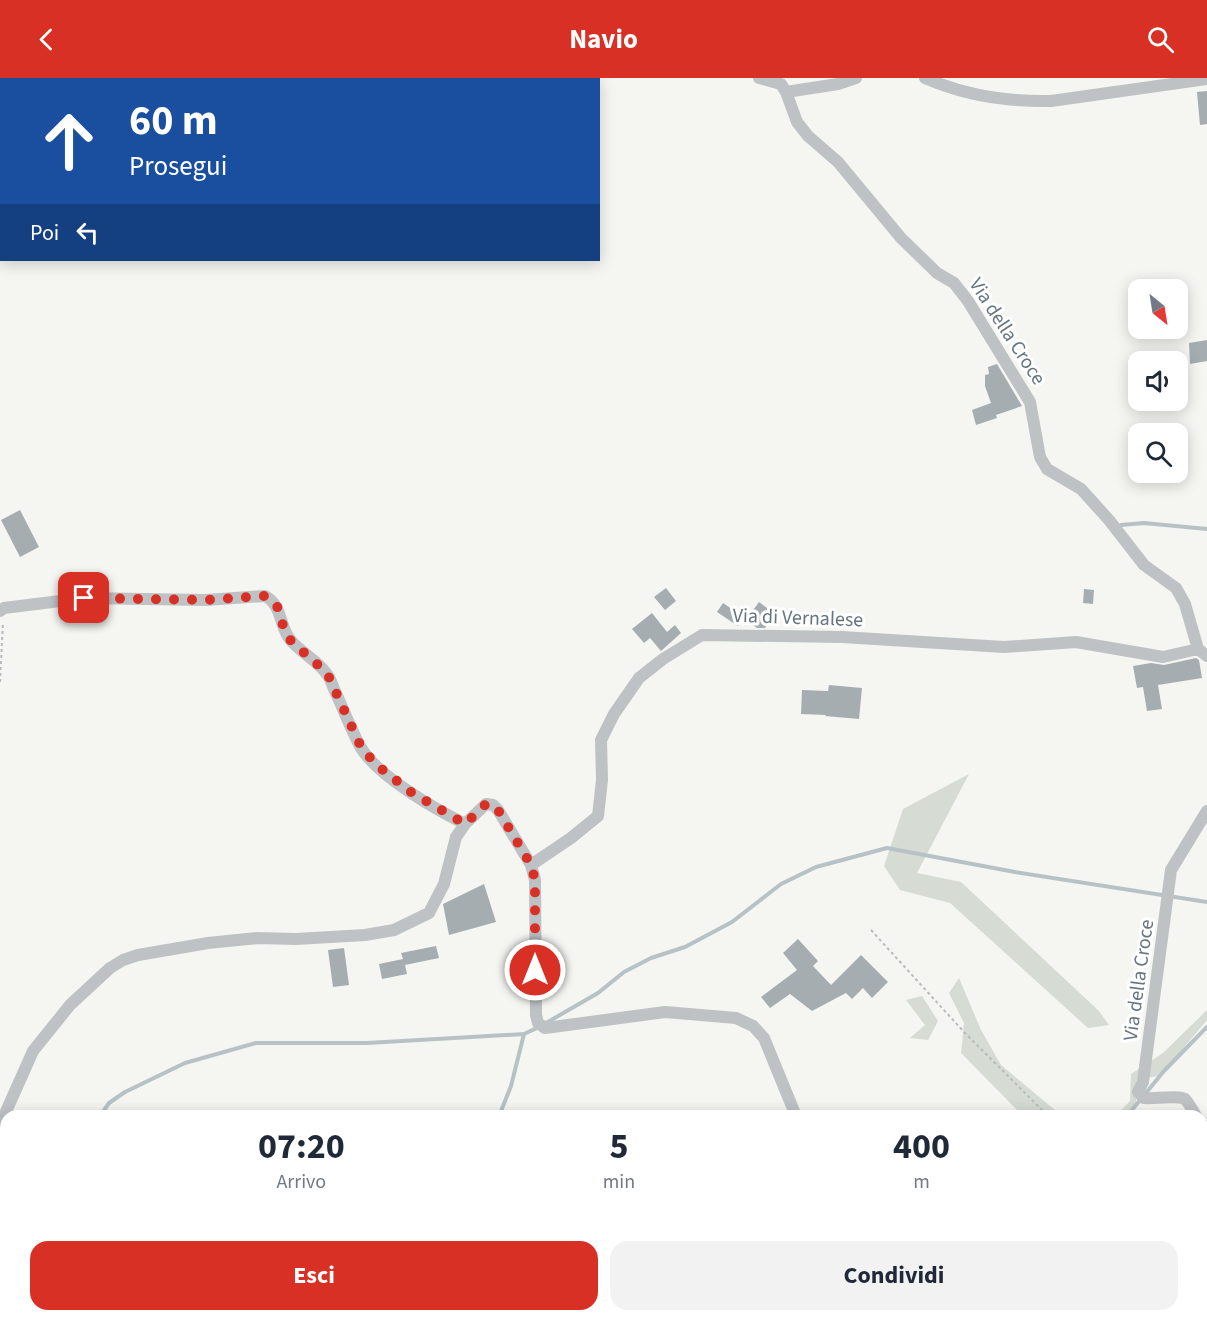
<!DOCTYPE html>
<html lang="it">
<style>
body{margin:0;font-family:"Source Sans 3",sans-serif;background:#f2f2f3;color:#1f2937;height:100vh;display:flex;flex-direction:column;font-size:22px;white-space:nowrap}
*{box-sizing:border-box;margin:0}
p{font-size:20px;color:#747a83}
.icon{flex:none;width:33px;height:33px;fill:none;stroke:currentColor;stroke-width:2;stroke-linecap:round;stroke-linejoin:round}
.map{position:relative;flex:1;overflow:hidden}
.details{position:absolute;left:0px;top:1032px;width:1208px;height:212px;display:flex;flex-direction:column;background:#fff;border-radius:18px 18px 0 0;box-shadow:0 3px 15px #0003}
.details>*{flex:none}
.guide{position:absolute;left:0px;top:0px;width:600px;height:183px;box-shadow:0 3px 15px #0003;background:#1a4fa0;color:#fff;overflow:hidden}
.needle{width:39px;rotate:150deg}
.tools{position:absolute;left:1128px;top:201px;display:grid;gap:12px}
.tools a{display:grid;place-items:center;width:60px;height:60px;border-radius:12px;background:#fff;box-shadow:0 3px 15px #0003;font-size:30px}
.pin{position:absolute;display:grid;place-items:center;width:51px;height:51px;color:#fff;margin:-26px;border-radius:12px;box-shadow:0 3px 9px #0006}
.me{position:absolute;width:66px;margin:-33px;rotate:0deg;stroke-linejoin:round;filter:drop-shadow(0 0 4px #0008)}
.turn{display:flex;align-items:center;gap:21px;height:126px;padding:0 30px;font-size:27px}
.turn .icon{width:78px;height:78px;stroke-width:2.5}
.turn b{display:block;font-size:42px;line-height:51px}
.then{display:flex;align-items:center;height:57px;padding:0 30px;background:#0003;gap:12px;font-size:22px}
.eta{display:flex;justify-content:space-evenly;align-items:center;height:102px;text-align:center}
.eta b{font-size:36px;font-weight:700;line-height:42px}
.button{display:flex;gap:12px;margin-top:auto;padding:12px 30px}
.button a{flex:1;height:69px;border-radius:18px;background:#d93025;color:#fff;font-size:24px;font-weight:700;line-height:69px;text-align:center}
.button a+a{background:#f2f2f3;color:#1f2937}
header{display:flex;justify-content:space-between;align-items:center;height:78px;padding:0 30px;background:#d93025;color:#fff;font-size:27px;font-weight:700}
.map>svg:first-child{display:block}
.green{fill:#d6dbd3}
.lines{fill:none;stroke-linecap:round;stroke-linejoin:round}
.stream{stroke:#b7c2c6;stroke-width:4}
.building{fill:#a5adb1}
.path{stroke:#b8bbbd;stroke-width:2;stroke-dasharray:3 3;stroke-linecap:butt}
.minor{stroke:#bec2c5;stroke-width:12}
.route{stroke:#d93025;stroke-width:10;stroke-dasharray:0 18}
.labels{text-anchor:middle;stroke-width:6;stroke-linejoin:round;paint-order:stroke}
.street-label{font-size:20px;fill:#667580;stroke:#fff}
</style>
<header><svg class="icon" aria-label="back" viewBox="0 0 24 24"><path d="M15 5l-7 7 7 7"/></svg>Navio<svg class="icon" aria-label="search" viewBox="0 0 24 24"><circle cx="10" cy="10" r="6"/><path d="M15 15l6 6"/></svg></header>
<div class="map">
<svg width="1207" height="1243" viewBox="0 0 1207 1243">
<rect width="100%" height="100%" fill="#f5f5f1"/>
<!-- green -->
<path class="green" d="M969 696 917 795 961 804 1099 933 1109 947 1088 950 950 825 900 812 884 788 903 731Z
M959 900 981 952 1001 987 1062 1038H1023L961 975 964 945 949 915Z
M922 918 938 943 928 962 910 960 925 947 906 922Z
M1207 932V942L1160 998 1137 1001 1136 1029 1127 1038H1116L1130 1023 1131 996 1163 975Z
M98 1238H353L345 1243H90Z"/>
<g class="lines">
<!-- stream -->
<path class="stream" d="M1121 447 1144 445 1207 451
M546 945 598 915 624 894 651 880 685 869 732 844 781 806 816 789 887 770 1015 794 1207 824
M100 1038 109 1025 125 1014 185 985 256 965H367L524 956 539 949
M499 1038 511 1008 524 956
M1127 1038 1164 993 1207 949
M1029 1243 1032 1238"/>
</g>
<!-- building -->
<path class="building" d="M1207 13V46L1200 47 1197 14Z
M1207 262V283L1190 286 1189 265Z
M997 286 1022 328 996 337 997 340 976 347 972 332 991 325 985 308V297L989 296 988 289Z
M20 432 39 469 20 479 1 442Z
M666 510 676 523 665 532 654 519Z
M1084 511 1094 512 1093 526 1083 525Z
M759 524 775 536 765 550H757L746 542Z
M723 525 744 539 738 548 717 534Z
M652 535 667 554 675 547 681 555 661 573 650 560 644 565 632 551Z
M1196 580 1199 582 1202 600 1158 607 1162 631 1147 633 1143 609 1137 610 1133 588 1151 585 1164 587Z
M829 607 862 610 859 641 825 638 826 637 801 636 802 612 828 613Z
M484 806 496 844 449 857 443 826Z
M798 861 818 883 813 888 831 907 861 877 888 904 872 920 863 910 852 921 846 915 812 933 790 916 770 930 761 919 797 892 783 875Z
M436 868 439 880 405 887 407 896 382 901 379 886 403 881 401 875Z
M344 870 349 907 333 909 328 872Z"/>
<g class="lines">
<!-- path -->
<path class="path" d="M0 604 3 544
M871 852 964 954 1048 1038
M0 1098 6 1108
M1202 1121 1207 1117
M0 1176 6 1186
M0 1231 6 1243
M36 1238 40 1243
M58 1243 59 1238
M1118 1243 1120 1238"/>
<!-- minor -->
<path class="minor" d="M759 0 781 6 786 14 797 44 808 58 838 84 901 160 937 195 954 205 968 223 1030 324 1040 379 1047 391 1081 411 1109 442 1144 487 1176 510 1185 526 1198 571 1207 578
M925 0C964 17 1009 24 1051 23L1207 1
M786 14 838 6 856 0
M0 533 4 530 84 520 206 522 265 518C282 527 279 546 289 560 299 574 316 581 326 595 330 599 332 606 334 611 343 630 351 652 361 670 379 699 435 731 465 746
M531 787 571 760 598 738 602 702 601 662 614 636 639 600 663 581 702 557 842 559 1004 569 1076 564 1163 579 1198 571
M1196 1038C1193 1033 1189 1025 1185 1021 1179 1017 1153 1021 1144 1020L1138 1014 1143 1004 1171 792 1207 733
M1202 1046 1207 1054
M0 1047 33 973 70 927 110 890 123 882 138 877 208 865 257 860 296 861 365 857 394 852 429 835 444 806 456 759 465 746 486 726 493 727 498 732 531 787 535 802 536 937 538 945 545 950 665 934 736 940 753 948 764 960 796 1038
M682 1238 688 1243
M853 1238 857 1243
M732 1243 737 1238"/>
</g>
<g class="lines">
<!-- route -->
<path class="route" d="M84 520 206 522 265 518 271 522 277 528 285 554 291 563 327 595 362 671 379 689 411 714 465 746 486 726 493 727 498 732 531 787 535 802V892"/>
</g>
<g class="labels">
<!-- street labels -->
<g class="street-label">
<text transform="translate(1008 253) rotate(57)" y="7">Via della Croce</text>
<text transform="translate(798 539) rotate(2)" y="7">Via di Vernalese</text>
<text transform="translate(1138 902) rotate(-82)" y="7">Via della Croce</text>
</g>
</g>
</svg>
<div class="tools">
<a><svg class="needle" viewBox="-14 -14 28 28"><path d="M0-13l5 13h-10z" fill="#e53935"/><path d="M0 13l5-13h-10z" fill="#747a83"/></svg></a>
<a><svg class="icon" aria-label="sound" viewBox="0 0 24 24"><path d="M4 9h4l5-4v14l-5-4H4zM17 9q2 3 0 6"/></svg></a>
<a><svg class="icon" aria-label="search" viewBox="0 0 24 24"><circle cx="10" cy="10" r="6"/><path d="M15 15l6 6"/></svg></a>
</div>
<div class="pin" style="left:84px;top:520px;background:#d93025"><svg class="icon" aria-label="arrive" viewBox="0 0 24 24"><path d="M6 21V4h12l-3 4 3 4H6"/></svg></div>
<svg class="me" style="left:535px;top:892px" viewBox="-20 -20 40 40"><circle r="17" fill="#d93025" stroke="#fff" stroke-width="3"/><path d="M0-11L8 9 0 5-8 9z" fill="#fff"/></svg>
<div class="guide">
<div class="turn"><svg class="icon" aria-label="ahead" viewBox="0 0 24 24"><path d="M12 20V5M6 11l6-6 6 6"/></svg><div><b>60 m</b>Prosegui</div></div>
<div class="then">Poi<svg class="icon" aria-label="left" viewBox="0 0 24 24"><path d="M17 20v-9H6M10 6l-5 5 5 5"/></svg></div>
</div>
<section class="details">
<div class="eta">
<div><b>07:20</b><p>Arrivo</p></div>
<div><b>5</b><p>min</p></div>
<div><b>400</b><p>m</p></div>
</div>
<div class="button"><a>Esci</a><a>Condividi</a></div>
</section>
</div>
